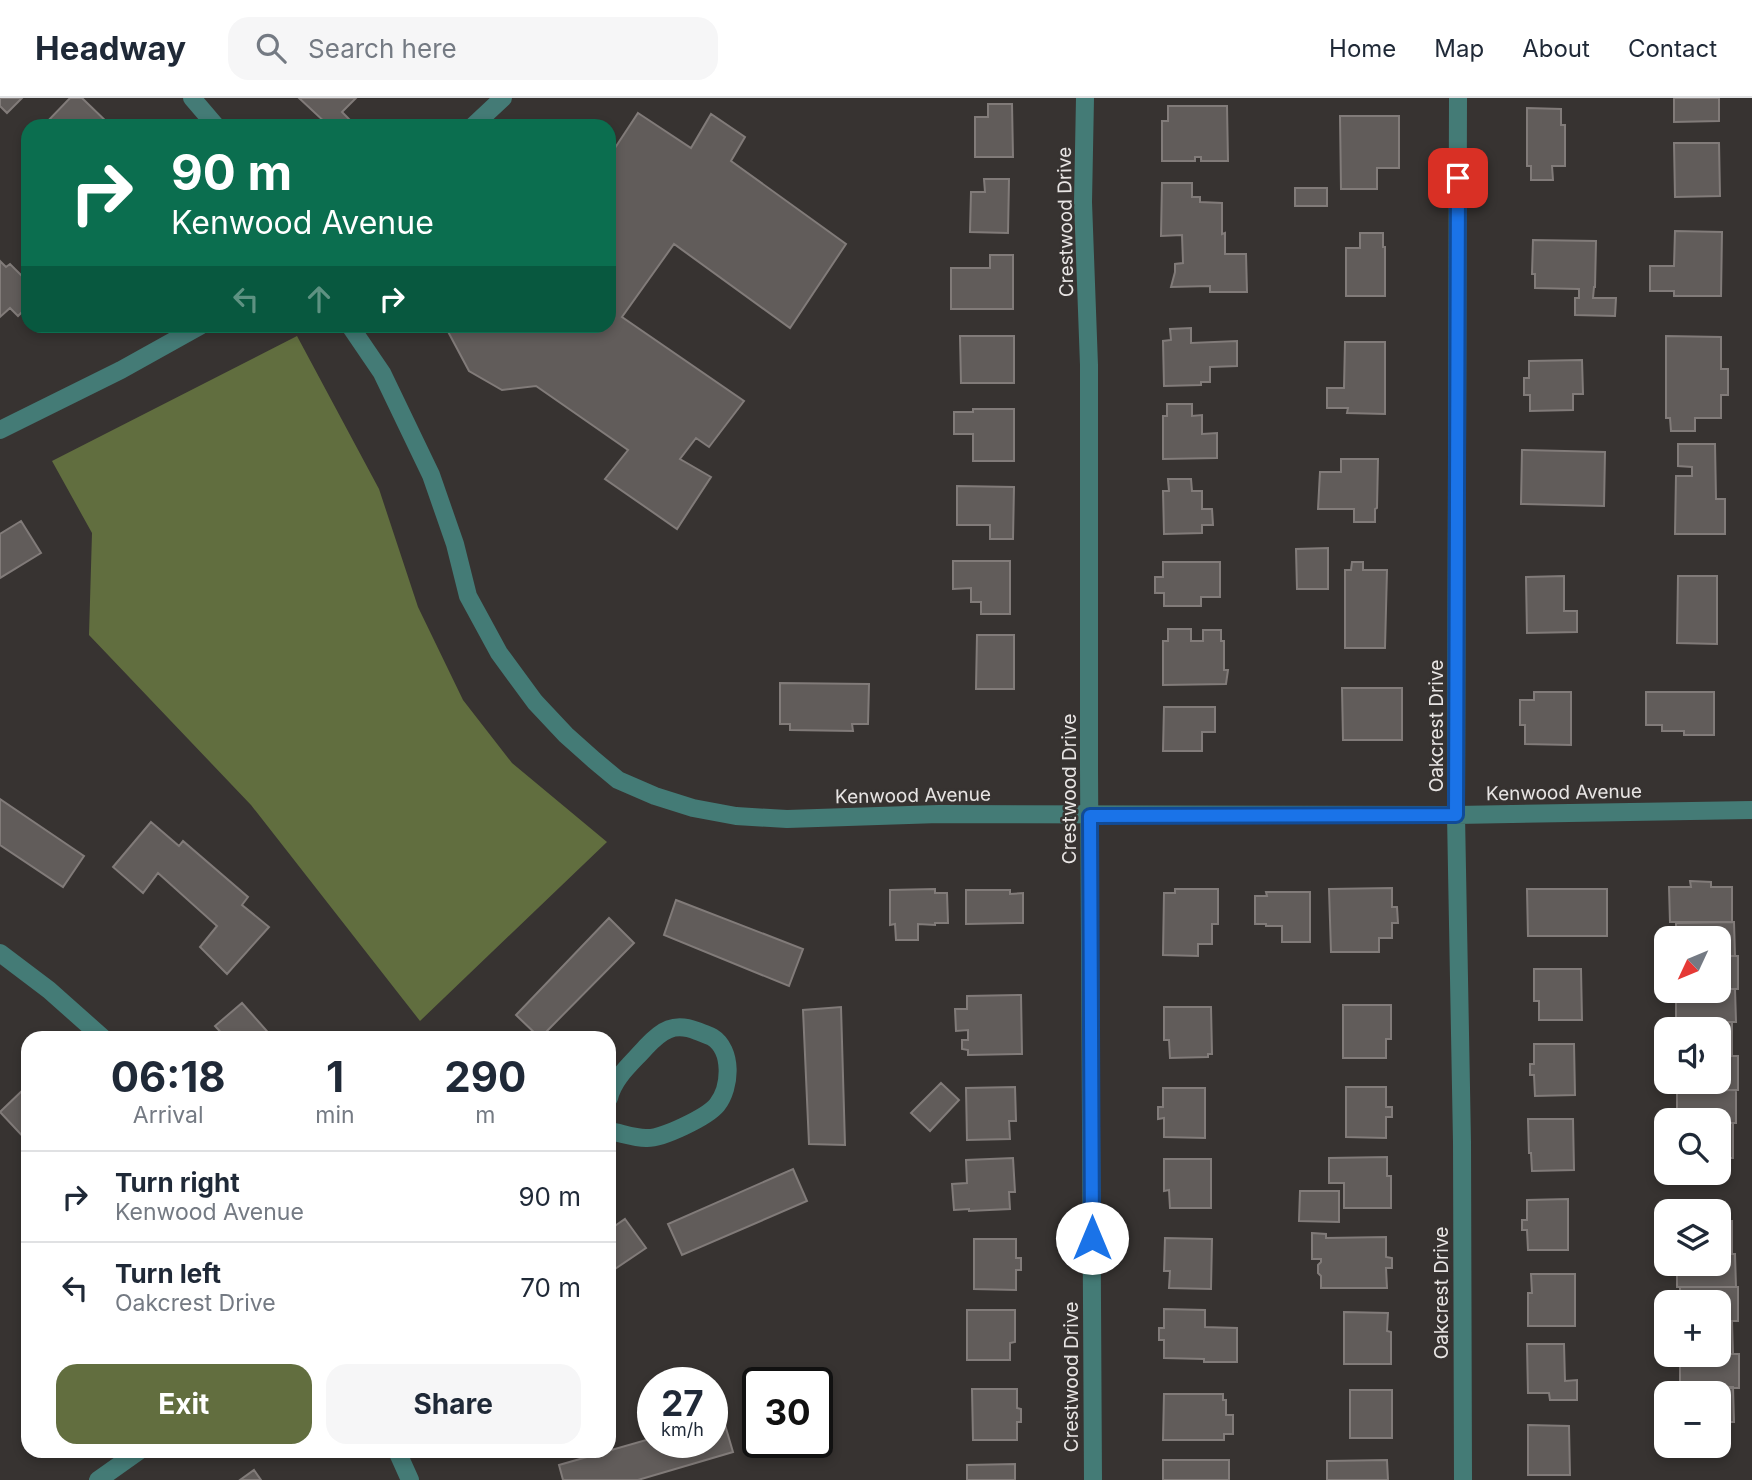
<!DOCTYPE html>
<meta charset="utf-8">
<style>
body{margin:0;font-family:Inter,sans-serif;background:#f6f6f7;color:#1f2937;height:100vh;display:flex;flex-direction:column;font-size:26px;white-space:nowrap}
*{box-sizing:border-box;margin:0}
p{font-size:23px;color:#747a83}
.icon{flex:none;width:38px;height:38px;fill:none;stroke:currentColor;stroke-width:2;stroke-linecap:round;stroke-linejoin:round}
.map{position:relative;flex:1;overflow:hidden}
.drawer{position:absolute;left:21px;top:933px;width:595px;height:427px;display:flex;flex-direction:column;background:#fff;border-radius:21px;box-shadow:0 4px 10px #0003}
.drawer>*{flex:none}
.hud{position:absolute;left:21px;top:21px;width:595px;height:214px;border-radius:21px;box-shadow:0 4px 10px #0003;background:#0b6e4f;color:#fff;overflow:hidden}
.needle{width:46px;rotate:226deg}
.controls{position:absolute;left:1654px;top:828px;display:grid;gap:14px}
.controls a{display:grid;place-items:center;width:77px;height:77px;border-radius:14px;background:#fff;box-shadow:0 4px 10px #0003;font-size:35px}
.speed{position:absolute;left:637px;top:1269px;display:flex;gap:14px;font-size:35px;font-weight:700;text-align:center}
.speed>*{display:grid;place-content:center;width:91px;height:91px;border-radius:50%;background:#fff;box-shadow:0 4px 10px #0003;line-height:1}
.speed small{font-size:18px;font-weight:400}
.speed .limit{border:4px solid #111;border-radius:10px;background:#fff;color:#111}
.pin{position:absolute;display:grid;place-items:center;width:60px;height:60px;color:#fff;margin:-30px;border-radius:14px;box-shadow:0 4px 10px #0006}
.me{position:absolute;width:77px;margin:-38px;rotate:0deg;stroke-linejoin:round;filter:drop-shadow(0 0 5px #0008)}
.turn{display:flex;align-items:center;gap:24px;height:147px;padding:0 35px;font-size:32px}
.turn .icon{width:91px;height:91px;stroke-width:2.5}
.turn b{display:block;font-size:49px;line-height:60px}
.lanes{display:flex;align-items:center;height:66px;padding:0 35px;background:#0003;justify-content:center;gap:35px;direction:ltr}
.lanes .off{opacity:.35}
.eta{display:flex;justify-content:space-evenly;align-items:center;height:119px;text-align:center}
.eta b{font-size:42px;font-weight:700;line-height:49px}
.button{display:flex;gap:14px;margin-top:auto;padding:14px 35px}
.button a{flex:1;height:80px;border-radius:21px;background:#626e3f;color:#fff;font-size:28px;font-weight:700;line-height:80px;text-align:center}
.button a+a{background:#f6f6f7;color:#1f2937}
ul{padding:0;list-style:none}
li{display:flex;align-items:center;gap:21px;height:91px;padding:0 35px;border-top:2px solid #e0e1e3}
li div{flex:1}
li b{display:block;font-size:26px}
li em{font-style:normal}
header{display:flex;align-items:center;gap:42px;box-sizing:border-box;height:98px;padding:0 35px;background:#fff;border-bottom:2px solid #e0e1e3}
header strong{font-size:33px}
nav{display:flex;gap:38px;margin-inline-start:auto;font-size:24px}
.search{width:490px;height:63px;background:#f6f6f7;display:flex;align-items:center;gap:18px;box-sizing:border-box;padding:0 24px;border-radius:21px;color:#747a83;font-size:26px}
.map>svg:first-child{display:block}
.forest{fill:#616e3f}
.building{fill:#615c5a;stroke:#817b79;stroke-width:2}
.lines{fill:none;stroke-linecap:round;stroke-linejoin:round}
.minor{stroke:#447b76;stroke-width:18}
.route-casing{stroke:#114b97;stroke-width:18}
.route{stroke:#1a73e8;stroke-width:12}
.labels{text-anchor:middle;stroke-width:5;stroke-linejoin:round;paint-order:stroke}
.street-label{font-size:19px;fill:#e8e5e4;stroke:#373331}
</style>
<header>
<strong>Headway</strong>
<div class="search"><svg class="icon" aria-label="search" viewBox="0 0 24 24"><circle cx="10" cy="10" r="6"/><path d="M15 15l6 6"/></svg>Search here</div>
<nav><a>Home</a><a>Map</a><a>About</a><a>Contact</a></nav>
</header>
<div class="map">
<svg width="1752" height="1382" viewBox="0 0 1752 1382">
<rect width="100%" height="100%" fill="#373331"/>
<!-- forest -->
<path class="forest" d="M297 238 379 391 418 509 463 602 512 665 607 744 420 923 251 707 89 537 92 435 52 363Z"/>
<!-- building -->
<path class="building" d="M0 0H22L7 15 0 8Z
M70 0H82L111 28H43Z
M299 0H356L342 14 351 23 347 28H338L334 24 329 28Z
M1674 0H1719V23L1674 24Z
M988 6H1012L1013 59H975V19H988Z
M1168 8H1227L1228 63H1201V59H1195V63H1162V23H1168Z
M1527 10 1561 11V27H1565V68H1552L1553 82H1531V68H1527Z
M638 15 691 50 711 16 745 39 731 63 846 146 790 230 674 146 622 219 744 303 709 349 696 340 680 361 711 379 677 431 605 381 628 352 536 288 502 292 469 273 445 228H609V59Z
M1340 18H1399V70H1377V91H1341Z
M1674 45H1719L1720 98 1675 99Z
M984 81H1009L1008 135 970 134 971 94H985Z
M1162 85H1192V99H1200V104L1222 105V136L1225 135V156H1246L1247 194H1210V188L1171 189 1175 174V166L1183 165 1182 137 1161 138Z
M1295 90H1327V108H1295Z
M1675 133 1722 134 1721 198H1674V193H1650V168H1674Z
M1360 135H1383V149H1385V198H1346V150H1360Z
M1533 142 1596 143 1595 189H1594L1593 200H1616L1615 218 1575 217V200H1579V191L1535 190V176H1532Z
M990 157H1013V211H951V170H990Z
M0 163 6 169 10 166 28 184V208L18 218 10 210 0 219Z
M1191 230V245L1237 243V268L1210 269V284H1201V287L1164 288 1163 243 1171 242 1170 231Z
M960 238H1014V285H961Z
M1666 238 1721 239V271H1728V297H1721V320H1695V333H1671L1670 320H1666Z
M1345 244H1385V316L1347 315 1348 310H1327V290H1344Z
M1582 262 1583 296H1573V312L1530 313V297H1524V280H1529V263Z
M1167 306H1192V318L1202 317V336L1217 335V360L1163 361V318H1167Z
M973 311H1014V363H973V336H954V314H973Z
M1678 346H1715L1716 401H1725V436H1675L1676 378H1692V369L1678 368Z
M1522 352 1605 354 1604 408 1521 406Z
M1341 361H1378L1377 410 1375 411V424H1354V411H1318L1320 374H1341Z
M1168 381H1191L1192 393H1202V411H1212L1213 427H1202V435L1164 436 1163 393H1169Z
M957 388 1014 389 1013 441H990V427H957Z
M21 423 41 455 0 480V436Z
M1328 450V491H1297L1296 451Z
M953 463H1010V516H981V504H971V490L953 491Z
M1163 464H1220V499H1201V508H1164V495H1155V479H1163Z
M1352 464H1363V472H1387L1385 550H1345V472H1351Z
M1564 478V513H1577V534L1527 535 1526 479Z
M1678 478H1717V546L1677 545Z
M1168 531H1191V543H1203V532H1221V543H1224V572H1228L1226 586 1163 587V543H1168Z
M977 537H1014V591H976Z
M780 585 869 586 868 626H852L853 633 790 632V626H780Z
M1342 590H1402V642H1343Z
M1534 594H1571V647L1525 646V627H1520V602H1534Z
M1646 594H1714V637H1684V633H1662V627H1646Z
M1164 609H1215V634H1202V653H1163Z
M0 701 84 758 63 789 0 747Z
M151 724 179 748 183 743 248 799 242 807 269 829 227 876 200 849 217 828 158 775 143 795 113 769Z
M1690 783 1711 784V789H1732V824H1670L1669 789H1691Z
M1392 790V809H1397L1398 825H1392V840H1379V854H1331L1329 791Z
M935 791V795H947L948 825H935V827L918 826V842H896L895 826 890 827V792Z
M1175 791H1218V826H1212V846H1198V858L1163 857 1164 795H1175Z
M1527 791H1607V838H1528Z
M966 792H1010V796L1023 795V825L966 826Z
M1266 794H1310V844H1282V828H1266V826H1255V798H1267Z
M676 802 803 851 789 888 664 837Z
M609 820 634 845 540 940 516 917Z
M1734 824 1735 858H1718V840H1676V825Z
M1718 858H1738V891H1718Z
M1534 871H1581L1582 922H1539V903H1534Z
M1718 891H1735L1736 924H1676V892Z
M1021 897 1022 956 968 957V952L962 951V942H968V932L956 933 955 911H967V898Z
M242 905 273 940H226L215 928Z
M1343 907H1391V941H1386V960H1343Z
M841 909 845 1047 809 1046 803 912Z
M1164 909H1211L1212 956H1208V959L1170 960 1169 942H1164Z
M1673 924H1732V958H1718V931H1673Z
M1534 946H1574L1575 997 1535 998 1534 977H1530V966H1534Z
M1718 958H1738V992L1680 993V984H1718Z
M941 985 959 1002 930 1033 911 1015Z
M26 989 28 991V1044L0 1014Z
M1015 989 1016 1023H1009L1010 1041 967 1042 966 990Z
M1346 989H1386V1009H1392V1019H1386V1040L1346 1039Z
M1163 990H1205V1040L1164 1039V1020L1158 1021V1009H1163Z
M1677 992H1736V1025H1718V1022H1677Z
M1528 1021H1573L1574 1072 1532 1073 1531 1055H1529Z
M1718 1025H1733V1060H1718Z
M1387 1059V1078H1391V1110H1344V1085H1329V1060Z
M1013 1060 1015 1094H1009L1010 1111 969 1113V1111L954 1112 952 1086 967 1085 966 1062Z
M1164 1061H1211V1110H1170L1169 1092 1164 1093Z
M793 1071 807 1103 682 1157 668 1126Z
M1300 1093H1339V1124L1299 1123Z
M1568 1101V1152H1528L1527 1132H1522V1122H1527V1102Z
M625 1121 646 1150 609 1175V1132Z
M1718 1123H1732V1156H1718Z
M1312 1135 1326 1136V1140L1386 1139V1159L1392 1160V1170H1386L1387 1190H1321V1178L1318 1175V1167L1321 1164V1161H1312Z
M1165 1140 1212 1141 1211 1191 1169 1190 1170 1173H1164Z
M974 1141H1016V1160H1021V1172H1016V1192L974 1191Z
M1718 1156H1735L1736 1189H1677V1166H1718Z
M1531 1176H1575V1228H1528V1195H1532Z
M1680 1189H1738V1223H1718V1204H1680Z
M1164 1211 1205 1212V1229L1237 1230V1264H1204V1261L1164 1260V1242H1159V1230H1164Z
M967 1212H1015V1244L1010 1245V1262H967Z
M1344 1214 1388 1215 1387 1233 1391 1234V1266H1344Z
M1718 1223H1732L1733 1256H1718Z
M1527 1246H1564L1565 1283 1577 1282V1302H1550L1549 1295H1528Z
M1680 1256H1739V1290H1680Z
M1675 1289H1733L1734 1324H1718V1295H1675Z
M972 1291H1017V1310L1021 1311V1324H1017V1342H973Z
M1350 1292H1392V1340H1350Z
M1164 1296H1223V1302H1226V1317H1233V1336H1224V1342H1163Z
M723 1320 733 1354 638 1382H563L559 1367 653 1340V1344H712V1323Z
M1528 1327 1569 1328 1570 1377H1528Z
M1163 1362H1229V1382H1163Z
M1387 1362 1388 1382H1327V1363Z
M1015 1366V1382H967V1367Z
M254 1372 261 1382H240Z"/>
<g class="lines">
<!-- minor -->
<path class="minor" d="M192 0 216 28
M1085 0 1083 104 1089 267V671L1093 1382
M1458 0 1456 717 1462 1044 1463 1382
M473 28 503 0
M350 228 382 275 431 377 455 446 468 498 499 555 535 604 566 637 594 662 618 682 655 698 693 710 736 718 787 721 939 716 1456 717 1752 712
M0 332 121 272 200 228
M0 855 49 892 103 940
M609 1000C614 979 632 965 646 949 662 932 674 924 697 933 702 935 708 937 712 939 733 952 731 989 717 1007 707 1019 662 1041 646 1040 634 1040 621 1035 609 1033
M397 1353 410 1382
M98 1382 139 1353"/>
</g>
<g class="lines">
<defs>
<path id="route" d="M1092 1140 1090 718 1456 717 1458 80"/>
</defs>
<!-- route casing -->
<use href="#route" class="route-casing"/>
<!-- route -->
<use href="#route" class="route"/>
</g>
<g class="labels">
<!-- street labels -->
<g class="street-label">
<text transform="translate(1065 124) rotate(-91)" y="7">Crestwood Drive</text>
<text transform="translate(1436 628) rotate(-90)" y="7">Oakcrest Drive</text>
<text transform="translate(1069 691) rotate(-90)" y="7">Crestwood Drive</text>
<text transform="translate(1564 694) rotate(-1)" y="7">Kenwood Avenue</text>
<text transform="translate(913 697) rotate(-1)" y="7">Kenwood Avenue</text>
<text transform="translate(1441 1195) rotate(-90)" y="7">Oakcrest Drive</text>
<text transform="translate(1071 1279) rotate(-90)" y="7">Crestwood Drive</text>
</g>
</g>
</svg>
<div class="controls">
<a><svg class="needle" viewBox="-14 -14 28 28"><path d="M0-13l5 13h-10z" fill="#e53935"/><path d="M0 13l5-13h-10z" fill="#747a83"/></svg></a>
<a><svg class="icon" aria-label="sound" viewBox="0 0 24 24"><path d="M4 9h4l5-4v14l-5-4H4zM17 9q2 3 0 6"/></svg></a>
<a><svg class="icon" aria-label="search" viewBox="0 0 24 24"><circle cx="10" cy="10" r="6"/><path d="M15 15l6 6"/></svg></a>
<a><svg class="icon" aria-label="layers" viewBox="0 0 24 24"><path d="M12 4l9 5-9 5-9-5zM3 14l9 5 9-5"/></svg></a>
<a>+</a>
<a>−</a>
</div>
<div class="speed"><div>27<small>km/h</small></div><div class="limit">30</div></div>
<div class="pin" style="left:1458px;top:80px;background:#d93025"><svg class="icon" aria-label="arrive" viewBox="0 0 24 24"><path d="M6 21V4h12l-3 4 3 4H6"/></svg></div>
<svg class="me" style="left:1092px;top:1140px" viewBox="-20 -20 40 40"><circle r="19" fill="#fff"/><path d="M0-13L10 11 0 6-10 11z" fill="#1a73e8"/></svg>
<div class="hud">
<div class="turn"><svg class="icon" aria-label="right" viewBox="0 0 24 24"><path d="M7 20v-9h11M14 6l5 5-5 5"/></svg><div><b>90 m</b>Kenwood Avenue</div></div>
<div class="lanes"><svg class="icon off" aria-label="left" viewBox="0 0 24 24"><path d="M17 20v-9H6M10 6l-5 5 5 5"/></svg><svg class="icon off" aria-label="ahead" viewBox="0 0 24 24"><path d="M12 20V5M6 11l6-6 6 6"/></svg><svg class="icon" aria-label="right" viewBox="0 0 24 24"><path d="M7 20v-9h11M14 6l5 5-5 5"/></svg></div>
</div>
<section class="drawer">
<div class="eta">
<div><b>06:18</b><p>Arrival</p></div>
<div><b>1</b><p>min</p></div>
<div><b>290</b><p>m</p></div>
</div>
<ul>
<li><svg class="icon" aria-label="right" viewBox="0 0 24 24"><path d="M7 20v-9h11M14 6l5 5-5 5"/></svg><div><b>Turn right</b><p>Kenwood Avenue</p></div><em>90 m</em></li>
<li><svg class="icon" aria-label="left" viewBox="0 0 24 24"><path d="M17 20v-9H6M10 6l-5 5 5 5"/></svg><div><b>Turn left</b><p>Oakcrest Drive</p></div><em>70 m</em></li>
</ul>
<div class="button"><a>Exit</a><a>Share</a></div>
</section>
</div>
